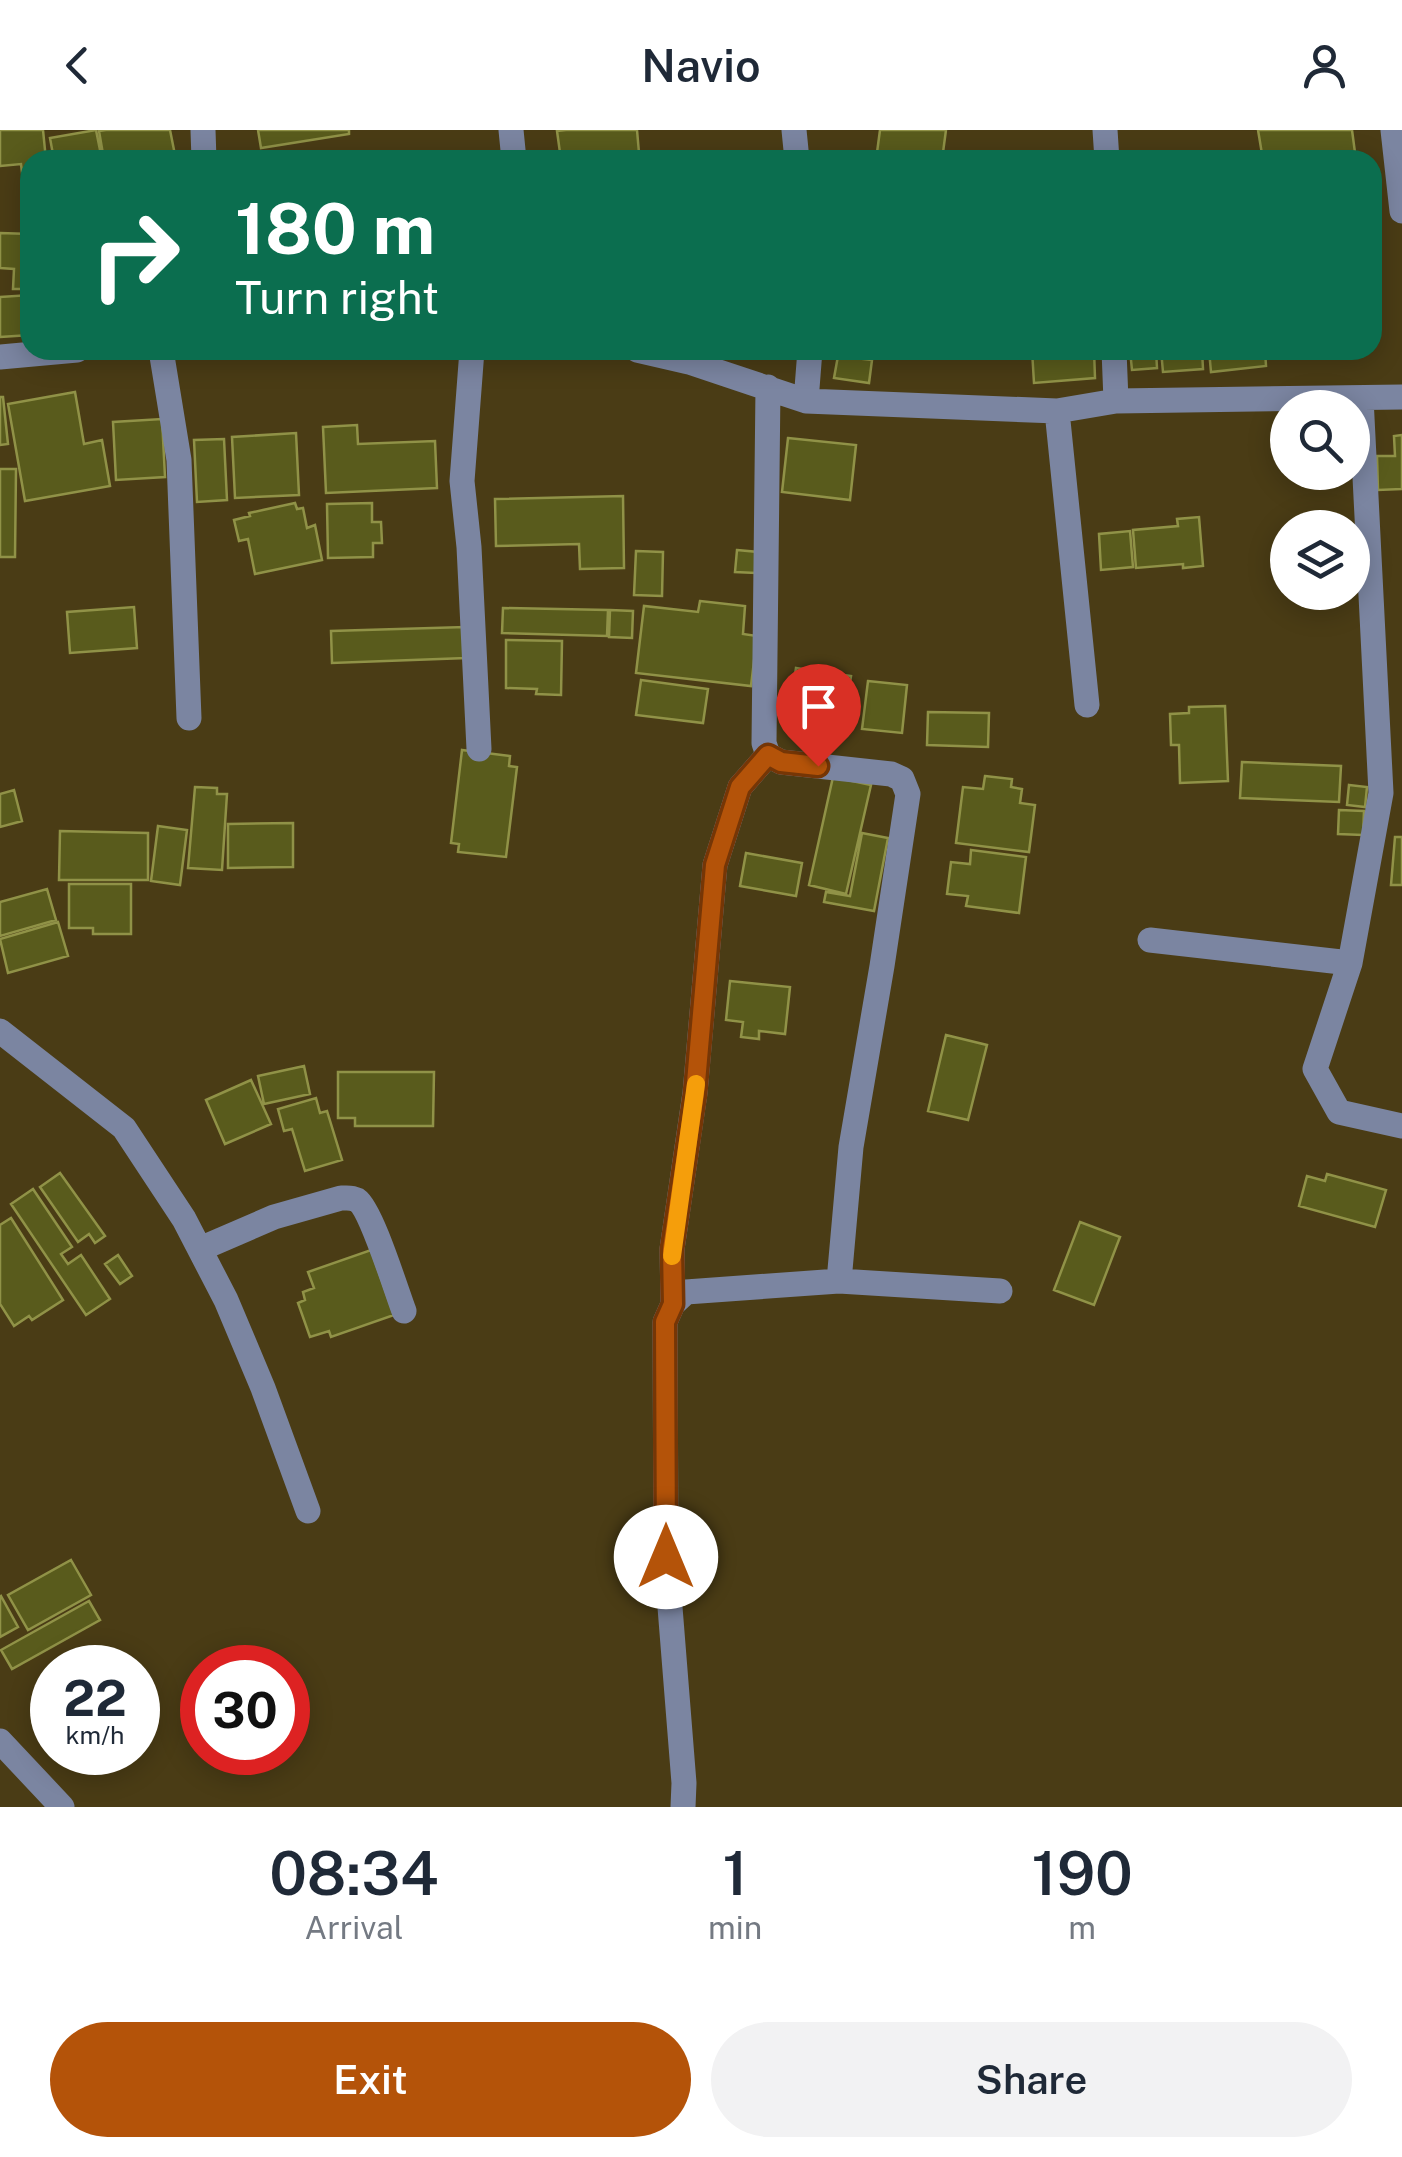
<!DOCTYPE html>
<style>
body{margin:0;font-family:"Public Sans",sans-serif;background:#f2f2f3;color:#1f2937;height:100vh;display:flex;flex-direction:column;font-size:38px;white-space:nowrap}
*{box-sizing:border-box;margin:0}
p{font-size:32px;color:#747a83}
.icon{flex:none;width:55px;height:55px;fill:none;stroke:currentColor;stroke-width:2;stroke-linecap:round;stroke-linejoin:round}
.map{position:relative;height:1677px;overflow:hidden}
.side{display:flex;flex-direction:column;background:#fff;flex:1}
.side>*{flex:none}
.hud{position:absolute;left:20px;top:20px;width:1362px;height:210px;border-radius:30px;box-shadow:0 5px 25px #0003;background:#0b6e4f;color:#fff;overflow:hidden}
.tools{position:absolute;left:1270px;top:260px;display:grid;gap:20px}
.tools a{display:grid;place-items:center;width:100px;height:100px;border-radius:50%;background:#fff;box-shadow:0 5px 25px #0003;font-size:50px}
.speed{position:absolute;left:30px;top:1515px;display:flex;gap:20px;font-size:50px;font-weight:700;text-align:center}
.speed>*{display:grid;place-content:center;width:130px;height:130px;border-radius:50%;background:#fff;box-shadow:0 5px 25px #0003;line-height:1}
.speed small{font-size:25px;font-weight:400}
.speed .limit{border:15px solid #d22;background:#fff;color:#111}
.pin{position:absolute;display:grid;place-items:center;width:85px;height:85px;color:#fff;margin:-102px -42px;border-radius:50% 50% 50% 0;rotate:-45deg;box-shadow:0 0 10px #0007}
.pin .icon{rotate:45deg}
.me{position:absolute;width:110px;margin:-55px;rotate:0deg;stroke-linejoin:round;filter:drop-shadow(0 0 8px #0008)}
.turn{display:flex;align-items:center;gap:35px;height:210px;padding:0 50px;font-size:45px}
.turn .icon{width:130px;height:130px;stroke-width:2.5}
.turn b{display:block;font-size:70px;line-height:85px}
.eta{display:flex;justify-content:space-evenly;align-items:center;height:170px;text-align:center}
.eta b{font-size:60px;font-weight:600;line-height:70px}
.action{display:flex;gap:20px;margin-top:auto;padding:20px 50px}
.action a{flex:1;height:115px;border-radius:60px;background:#b45309;color:#fff;font-size:40px;font-weight:600;line-height:115px;text-align:center}
.action a+a{background:#f2f2f3;color:#1f2937}
header{display:flex;justify-content:space-between;align-items:center;height:130px;padding:0 50px;background:#fff;font-size:45px;font-weight:600}
.map>svg:first-child{display:block}
.building{fill:#595b1c;stroke:#909247;stroke-width:2.5}
.lines{fill:none;stroke-linecap:round;stroke-linejoin:round}
.minor{stroke:#7b85a1;stroke-width:25}
.route-casing{stroke:#753606;stroke-width:25}
.route{stroke:#b45309;stroke-width:18}
.slow{stroke:#f59e0b;stroke-width:18}
</style>
<header><svg class="icon" aria-label="back" viewBox="0 0 24 24"><path d="M15 5l-7 7 7 7"/></svg>Navio<svg class="icon" aria-label="person" viewBox="0 0 24 24"><circle cx="12" cy="8" r="4"/><path d="M4 21q1-7 8-7t8 7"/></svg></header>
<div class="map">
<svg width="1402" height="1677" viewBox="0 0 1402 1677">
<rect width="100%" height="100%" fill="#4a3c15"/>
<!-- building -->
<path class="building" d="M0 0H43L46 30H30V67L25 68 21 34 0 36Z
M96 0 102 30H54L50 8Z
M106 0H170L176 30H104L99 1Z
M258 0H349V4L261 18Z
M566 0H637L639 23 561 30 557 1Z
M880 0H946L942 30H876Z
M1258 0H1352L1356 30H1263Z
M0 103 30 104V159H13L14 139 0 138Z
M30 165V205L0 207V167Z
M1032 220H1094L1095 248 1034 253Z
M1130 220H1156L1157 238 1132 240Z
M1161 220H1202L1203 239 1163 242Z
M1209 220H1265L1266 236 1211 242Z
M838 226 872 230 869 253 834 248Z
M75 262 84 314 102 310 110 356 25 371 8 274Z
M0 267H3L8 314 0 315Z
M162 289 165 347 116 350 113 292Z
M357 295 358 314 435 311 437 358 326 363 323 297Z
M296 303 299 365 235 368 232 307Z
M1402 305V359L1378 360 1377 326H1395L1394 306Z
M788 308 856 315 850 370 782 362Z
M224 309 227 370 197 372 194 310Z
M0 339H16L15 427H0Z
M623 366 624 438 580 439 579 414 496 416 495 369Z
M295 373 297 379 303 378 307 398 315 395 322 430 255 444 248 409 239 411 234 390 250 386 249 383Z
M372 373V392H381L382 413H373V427L328 428 327 374Z
M1199 387 1203 436 1183 438V434L1136 438 1133 400 1178 396 1177 389Z
M1130 401 1133 437 1101 440 1099 404Z
M737 420 758 422 756 443 735 442Z
M636 421 663 422 662 466 634 465Z
M700 471 745 476 743 504 757 506 751 556 636 543 644 476 698 482Z
M134 477 137 518 70 523 67 482Z
M503 478 608 480 607 506 502 503Z
M610 480 633 481 632 508 609 507Z
M465 497 466 528 332 533 331 501Z
M506 510 562 511 561 565 536 564 537 559 506 558Z
M796 538 851 546 843 599 788 592Z
M641 550 708 559 703 593 636 585Z
M868 551 907 555 902 603 862 599Z
M1225 576 1228 651 1180 653 1179 615H1171L1170 584 1189 583V577Z
M928 582 989 583 988 617 927 615Z
M462 620 510 626 509 636 517 637 506 727 458 722 459 714 451 713Z
M1242 632 1341 636 1339 672 1240 668Z
M985 646 1012 649 1011 657 1022 659 1020 673 1035 675 1029 722 956 713 963 657 983 659Z
M833 647 871 655 846 764 809 755Z
M1349 655 1367 657 1365 677 1347 675Z
M195 657 217 658V664H227L222 740 188 738Z
M14 660 22 691 0 697V664Z
M1339 680 1364 681 1363 705 1338 704Z
M293 693V737L228 738V694Z
M158 696 187 700 180 755 151 751Z
M60 701 148 703V750H59Z
M862 703 888 708 874 781 824 772 826 762 850 766Z
M1395 707H1402V755H1391Z
M971 720 1026 727 1019 783 966 776 968 766 947 764 951 732 970 734Z
M746 723 802 733 796 766 740 756Z
M69 754H131V804H93V798H69Z
M47 759 56 790 0 806V772Z
M58 792 68 826 8 843 0 809Z
M730 851 790 857 785 904 759 901V909L741 907 743 892 726 890Z
M946 905 987 915 968 990 928 981Z
M304 936 310 964 264 974 258 946Z
M338 942H434L433 996H355V988H338Z
M251 950 271 994 225 1014 206 970Z
M316 968 320 983 327 981 342 1030 305 1041 292 999 284 1001 278 979Z
M60 1043 105 1106 95 1113 89 1104 78 1112 40 1057Z
M1327 1044 1386 1060 1375 1097 1299 1076 1307 1046 1325 1051Z
M33 1059 72 1117 61 1124 68 1134 81 1125 110 1169 86 1185 11 1074Z
M11 1088 63 1170 32 1190 29 1186 14 1196 0 1174V1095Z
M1080 1092 1120 1107 1094 1175 1054 1160Z
M371 1120 394 1185 331 1207 329 1201 310 1207 298 1173 305 1170 303 1162 314 1158 308 1142Z
M118 1125 132 1146 120 1154 105 1134Z
M71 1430 91 1465 28 1500 8 1465Z
M1 1466 18 1497 0 1507V1467Z
M89 1471 100 1490 12 1539 1 1520Z"/>
<g class="lines">
<!-- minor -->
<path class="minor" d="M203 0 204 30
M511 0 514 30
M794 0 797 30
M1105 0 1107 30
M1393 0 1402 81
M161 220 179 330 189 588
M472 220 462 351 469 417 479 619
M637 220 689 232 806 271 1057 281 1116 271 1402 267
M1114 220 1116 271
M0 227 77 220
M768 257 764 613 768 625 781 632 891 644 902 649 908 664 882 836 851 1017 839 1151
M1361 268 1381 663 1350 833 1315 939 1339 982 1402 996
M806 271 810 220
M1057 281 1087 575
M1150 810 1350 833
M0 901 124 998 184 1089 226 1170 263 1258 308 1381
M200 1119 274 1087 341 1068C348 1068 351 1067 357 1070 371 1079 396 1160 404 1181
M673 1174 672 1119 695 963 715 735 740 657 768 625
M0 1611 62 1677
M683 1677 684 1653 666 1427 665 1192 673 1174 686 1162 839 1151 1000 1161"/>
</g>
<g class="lines">
<defs>
<path id="route" d="M666 1427 665 1192 673 1174 672 1119 695 964 715 735 740 657 768 625 781 632 818 636"/>
</defs>
<!-- route casing -->
<use href="#route" class="route-casing"/>
<!-- route -->
<use href="#route" class="route"/>
<!-- slow -->
<path class="slow" d="M672 1126 696 954"/>
</g>
</svg>
<div class="tools">
<a><svg class="icon" aria-label="search" viewBox="0 0 24 24"><circle cx="10" cy="10" r="6"/><path d="M15 15l6 6"/></svg></a>
<a><svg class="icon" aria-label="layers" viewBox="0 0 24 24"><path d="M12 4l9 5-9 5-9-5zM3 14l9 5 9-5"/></svg></a>
</div>
<div class="speed"><div>22<small>km/h</small></div><div class="limit">30</div></div>
<div class="pin" style="left:818px;top:636px;background:#d93025"><svg class="icon" aria-label="arrive" viewBox="0 0 24 24"><path d="M6 21V4h12l-3 4 3 4H6"/></svg></div>
<svg class="me" style="left:666px;top:1427px" viewBox="-20 -20 40 40"><circle r="19" fill="#fff"/><path d="M0-13L10 11 0 6-10 11z" fill="#b45309"/></svg>
<div class="hud">
<div class="turn"><svg class="icon" aria-label="right" viewBox="0 0 24 24"><path d="M7 20v-9h11M14 6l5 5-5 5"/></svg><div><b>180 m</b>Turn right</div></div>
</div>
</div>
<section class="side">
<div class="eta">
<div><b>08:34</b><p>Arrival</p></div>
<div><b>1</b><p>min</p></div>
<div><b>190</b><p>m</p></div>
</div>
<div class="action"><a>Exit</a><a>Share</a></div>
</section>
